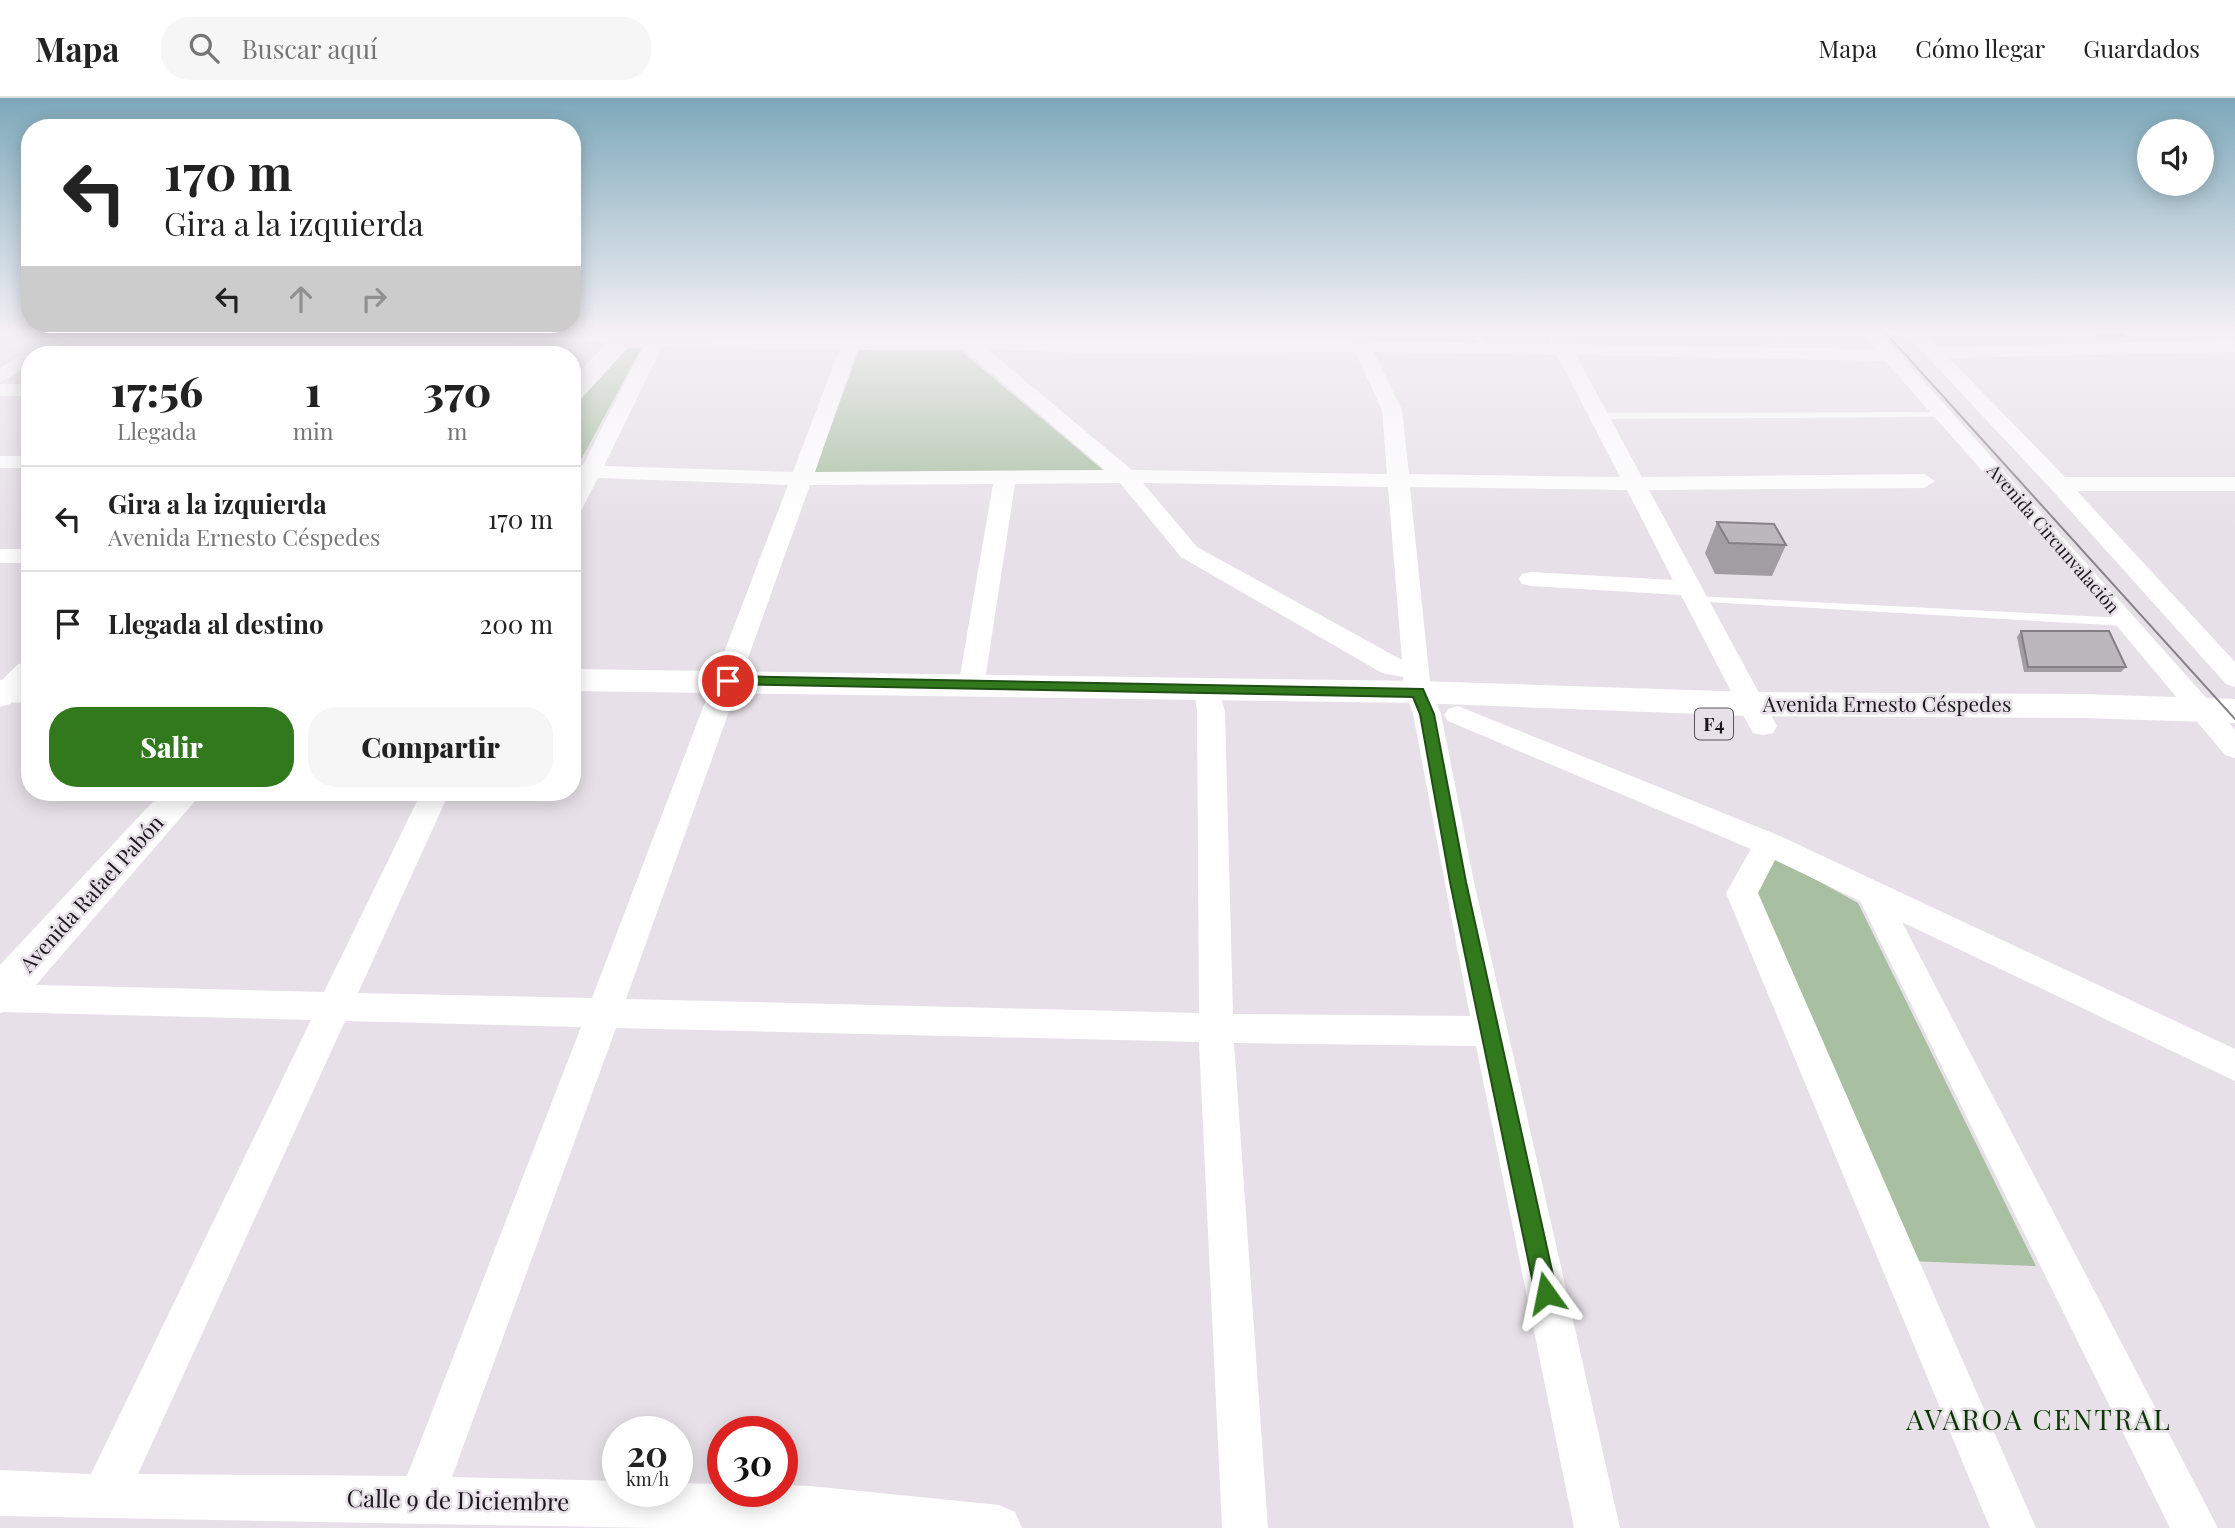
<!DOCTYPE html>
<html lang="es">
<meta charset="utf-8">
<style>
body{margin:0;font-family:"Playfair Display",serif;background:#f6f6f6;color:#222;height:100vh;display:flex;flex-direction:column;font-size:26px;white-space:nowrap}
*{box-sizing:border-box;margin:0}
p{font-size:23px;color:#767676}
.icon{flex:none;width:38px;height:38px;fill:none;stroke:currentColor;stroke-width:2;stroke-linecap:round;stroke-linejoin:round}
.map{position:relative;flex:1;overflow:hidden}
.side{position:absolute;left:21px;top:248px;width:560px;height:455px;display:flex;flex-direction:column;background:#fff;border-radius:28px;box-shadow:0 4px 18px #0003}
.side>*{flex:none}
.top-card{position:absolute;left:21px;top:21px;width:560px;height:214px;border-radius:28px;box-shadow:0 4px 18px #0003;background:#fff;color:#222;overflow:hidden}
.tools{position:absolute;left:2137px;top:21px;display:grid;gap:14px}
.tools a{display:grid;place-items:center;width:77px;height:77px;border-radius:50%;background:#fff;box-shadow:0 4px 18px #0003;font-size:35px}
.speed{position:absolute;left:602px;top:1318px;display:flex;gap:14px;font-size:35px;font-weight:700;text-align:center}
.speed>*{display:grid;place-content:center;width:91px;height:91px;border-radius:50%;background:#fff;box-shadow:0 4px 18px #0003;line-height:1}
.speed small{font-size:18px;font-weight:400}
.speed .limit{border:10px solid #d22;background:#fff;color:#111}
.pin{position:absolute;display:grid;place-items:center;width:60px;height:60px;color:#fff;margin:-30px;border:4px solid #fff;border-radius:50%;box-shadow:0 2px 7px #0007}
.me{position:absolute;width:77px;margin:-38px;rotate:348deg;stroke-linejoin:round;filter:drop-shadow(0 0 5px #0008)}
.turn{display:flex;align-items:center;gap:24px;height:147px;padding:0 28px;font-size:32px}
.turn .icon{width:91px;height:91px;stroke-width:2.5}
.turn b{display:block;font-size:49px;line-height:60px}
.lanes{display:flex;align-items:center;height:66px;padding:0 28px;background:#0003;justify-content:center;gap:35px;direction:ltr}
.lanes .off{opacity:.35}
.eta{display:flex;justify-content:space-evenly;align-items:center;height:119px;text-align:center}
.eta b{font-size:42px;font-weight:800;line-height:49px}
.primary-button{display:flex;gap:14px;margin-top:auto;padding:14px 28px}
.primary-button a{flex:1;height:80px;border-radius:28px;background:#32791e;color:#fff;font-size:28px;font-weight:800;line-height:80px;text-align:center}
.primary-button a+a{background:#f6f6f6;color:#222}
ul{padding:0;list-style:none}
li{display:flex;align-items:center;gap:21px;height:105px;padding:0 28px;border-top:2px solid #e0e0e0}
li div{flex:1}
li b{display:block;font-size:26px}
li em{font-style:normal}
header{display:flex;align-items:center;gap:42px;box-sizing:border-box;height:98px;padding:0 35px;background:#fff;border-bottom:2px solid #e0e0e0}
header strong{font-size:33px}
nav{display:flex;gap:38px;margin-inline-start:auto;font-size:24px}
.search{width:490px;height:63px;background:#f6f6f6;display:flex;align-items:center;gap:18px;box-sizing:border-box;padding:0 24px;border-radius:28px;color:#767676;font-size:26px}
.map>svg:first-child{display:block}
.green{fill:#a8bfa2}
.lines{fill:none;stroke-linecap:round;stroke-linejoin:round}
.lane{fill:#fff;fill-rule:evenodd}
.street{fill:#fff;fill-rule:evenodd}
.secondary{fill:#fff;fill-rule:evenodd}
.highway{fill:#fff;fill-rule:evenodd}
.tram{stroke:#878388;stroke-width:2}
.wall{fill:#a29da3}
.building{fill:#bcb6bd;stroke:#847f84;stroke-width:2}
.route{fill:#32791e;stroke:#204f14;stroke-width:2}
.labels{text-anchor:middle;stroke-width:5;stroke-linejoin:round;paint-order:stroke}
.far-street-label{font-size:18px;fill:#1a181a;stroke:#e7e0e8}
.shield{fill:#e7e0e8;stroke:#585458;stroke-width:2}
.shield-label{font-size:19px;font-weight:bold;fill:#1a181a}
.street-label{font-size:21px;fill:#1a181a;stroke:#e7e0e8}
.near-street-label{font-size:24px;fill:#1a181a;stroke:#e7e0e8}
.near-neighbourhood-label{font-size:28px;letter-spacing:2px;fill:#0a3900;stroke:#e7e0e8}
</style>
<header>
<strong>Mapa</strong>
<div class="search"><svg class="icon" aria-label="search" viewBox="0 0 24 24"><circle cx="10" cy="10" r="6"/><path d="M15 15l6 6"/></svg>Buscar aquí</div>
<nav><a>Mapa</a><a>Cómo llegar</a><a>Guardados</a></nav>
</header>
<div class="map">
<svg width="2235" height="1430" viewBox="0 0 2235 1430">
<rect width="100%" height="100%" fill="#e7e0e8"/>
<!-- green -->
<path class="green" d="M623 250 641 251 578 367H572V307Z
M859 252 961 253 1109 377 814 375Z
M1773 758 1858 805 2036 1168 1908 1163 1756 798Z"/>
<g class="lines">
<!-- lane -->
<path class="lane" d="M1472 233H1480L1492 252 1491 254H1485Z
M1944 314 1949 317 1947 319 1598 321 1593 318 1598 315Z
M1695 498 2125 520 2131 524 2125 528 1691 503 1689 501Z"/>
<!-- street -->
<path class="street" d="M59 233H81L47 257H30V268L0 284V270Z
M393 233H604L622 237C865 242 1107 243 1350 242L1346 233H1364L1369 243 1551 246 1547 237 1549 233H1563L1570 246 1875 251 1860 233H1879L2235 632V660L2225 657 2070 472 1885 263 1576 257 1642 379 1924 376 1935 383 1924 390 1649 392 1777 628 1773 635 1763 637 1753 635 1749 628 1681 497 1531 488 1522 486 1519 481 1522 476 1531 474 1673 482 1627 392 1410 389 1431 594 1441 616 1474 784 1620 1430H1574L1476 948 1234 945 1268 1430H1222L1199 944 616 930 452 1379 618 1383V1393H677V1385L723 1386V1393H782V1387L810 1388 999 1407 1015 1414 1022 1430H652L0 1418V1372L91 1376 311 922 0 914V886L324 894 421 695H449L358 895 592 900 788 387 598 380 580 415 572 417V387L576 380H572V367H583L643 249H622L597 243 402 239ZM662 249 839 252 793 374 604 368ZM963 251 1105 372 815 374 857 252ZM987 251 1084 255 1355 254 1382 312 1387 376 1132 372ZM1374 254 1557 257 1620 379 1409 376 1402 312ZM1120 385 1181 459 1382 575 1403 579 1405 594 1413 616 1470 918 1233 916 1225 613 1216 585 1207 582 1198 585 1194 591 1197 613 1199 915 626 901 810 387 993 386 958 589 962 595 971 598 980 595 984 589 1015 386ZM1143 385 1388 389 1402 562 1197 449ZM345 923 581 929 407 1378 138 1376Z
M1903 233H1922L1938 249 2235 242V254L1949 260 2065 379H2235V393H2077L2235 564V589L2226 586 2051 391Z
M0 286H30V298H0Z
M0 358H30V370H0Z
M0 451H30V465H0Z
M30 564V585L10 606 0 609V584L18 566Z
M1458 608 1780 738 2235 951V983L1902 824 2218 1430H2170L1860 803 1775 762 1758 795 2036 1430H1990L1726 795 1751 751 1448 623 1444 617 1448 611Z"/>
<!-- secondary -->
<path class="secondary" d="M618 233H643L581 301 572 304V281Z
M161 695H202L16 910 0 915V867Z"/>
<!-- highway -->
<path class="highway" d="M572 571 1418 583 1751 594 2083 596 2235 601V625L2083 620 1751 618 1418 605 572 593Z
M0 582 30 583V605L0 604Z"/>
<!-- tram -->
<path class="tram" d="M1884 233 2235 621"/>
</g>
<!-- wall -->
<path class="wall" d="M2090 233H2126L2122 240H2100Z
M1717 424 1786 447 1772 478 1715 476 1705 455Z
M2021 533 2126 569 2121 574H2024L2017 539Z"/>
<!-- building -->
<path class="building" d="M1717 424 1774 426 1786 447 1729 445Z
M2021 533H2109L2126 569H2028Z"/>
<!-- sky -->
<linearGradient id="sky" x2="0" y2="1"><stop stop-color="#7da8ba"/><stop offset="0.54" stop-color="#f4f1f5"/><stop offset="1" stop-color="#f4f1f5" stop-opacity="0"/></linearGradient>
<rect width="2235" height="433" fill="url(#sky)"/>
<!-- route -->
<path class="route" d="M728 578 1423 591 1434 616 1466 784 1557 1195 1554 1202 1546 1206 1539 1202 1535 1195 1450 784 1420 616 1413 599 723 586 721 583Z"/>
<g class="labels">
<!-- far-street labels -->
<g class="far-street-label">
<text transform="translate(2053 441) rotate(49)" y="6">Avenida Circunvalación</text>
</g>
<!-- shield labels -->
<rect class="shield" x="1695" y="610.5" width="38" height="31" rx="5"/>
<g class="shield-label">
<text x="1714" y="633">F4</text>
</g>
<!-- street labels -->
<g class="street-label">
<text x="1887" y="614">Avenida Ernesto Céspedes</text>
<text transform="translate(92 796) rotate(-48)" y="7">Avenida Rafael Pabón</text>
</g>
<!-- near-street labels -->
<g class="near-street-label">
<text transform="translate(458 1403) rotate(1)" y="8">Calle 9 de Diciembre</text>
</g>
<!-- near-neighbourhood labels -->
<g class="near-neighbourhood-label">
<text x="2039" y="1332">AVAROA CENTRAL</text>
</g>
</g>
</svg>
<div class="tools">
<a><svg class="icon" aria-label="sound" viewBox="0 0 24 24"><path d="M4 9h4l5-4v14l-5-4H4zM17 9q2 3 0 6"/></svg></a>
</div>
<div class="speed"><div>20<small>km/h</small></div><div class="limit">30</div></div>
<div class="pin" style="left:728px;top:583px;background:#d93025"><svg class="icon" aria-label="arrive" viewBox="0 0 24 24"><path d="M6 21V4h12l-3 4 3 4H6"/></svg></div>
<svg class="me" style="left:1546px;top:1195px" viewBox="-20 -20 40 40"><path d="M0-17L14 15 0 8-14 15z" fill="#32791e" stroke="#fff" stroke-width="4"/></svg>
<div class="top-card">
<div class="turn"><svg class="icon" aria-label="left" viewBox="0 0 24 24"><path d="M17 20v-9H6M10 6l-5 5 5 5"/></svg><div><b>170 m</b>Gira a la izquierda</div></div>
<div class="lanes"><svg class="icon" aria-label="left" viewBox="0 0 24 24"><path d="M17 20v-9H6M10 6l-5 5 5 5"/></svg><svg class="icon off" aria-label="ahead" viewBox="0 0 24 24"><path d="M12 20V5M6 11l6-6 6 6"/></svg><svg class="icon off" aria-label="right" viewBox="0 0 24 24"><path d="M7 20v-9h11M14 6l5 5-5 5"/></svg></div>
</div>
<section class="side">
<div class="eta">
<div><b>17:56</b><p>Llegada</p></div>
<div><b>1</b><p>min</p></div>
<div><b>370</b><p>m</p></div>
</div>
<ul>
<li><svg class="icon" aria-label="left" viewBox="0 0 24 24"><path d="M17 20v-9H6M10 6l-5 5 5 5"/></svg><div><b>Gira a la izquierda</b><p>Avenida Ernesto Céspedes</p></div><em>170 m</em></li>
<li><svg class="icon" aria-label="arrive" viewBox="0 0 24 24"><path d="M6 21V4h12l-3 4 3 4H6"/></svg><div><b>Llegada al destino</b></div><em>200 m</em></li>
</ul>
<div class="primary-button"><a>Salir</a><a>Compartir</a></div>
</section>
</div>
